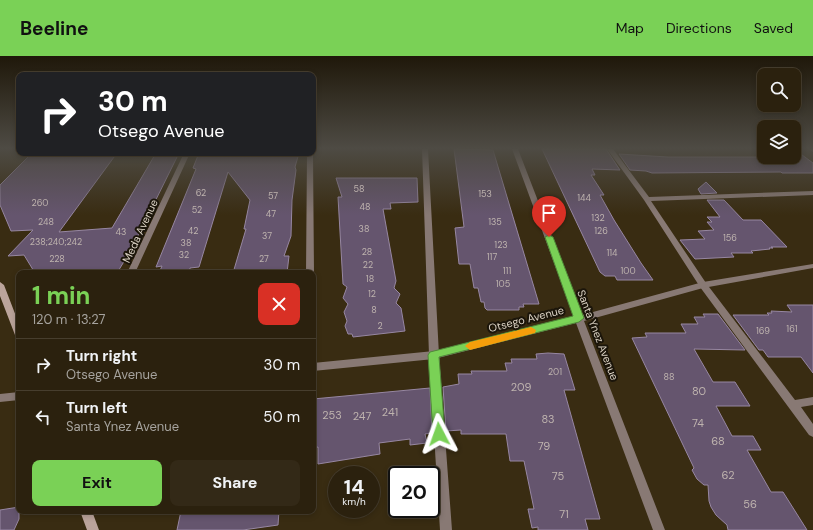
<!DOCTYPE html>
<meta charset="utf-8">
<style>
body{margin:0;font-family:"DM Sans",sans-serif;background:#332917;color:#f1f3f6;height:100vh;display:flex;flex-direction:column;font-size:15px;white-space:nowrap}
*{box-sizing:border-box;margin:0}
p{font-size:13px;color:#a6a39e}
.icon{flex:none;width:22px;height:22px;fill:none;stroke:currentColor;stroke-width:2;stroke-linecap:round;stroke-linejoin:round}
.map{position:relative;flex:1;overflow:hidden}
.details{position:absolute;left:16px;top:214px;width:300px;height:244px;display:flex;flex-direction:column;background:#2b210e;border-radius:8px;box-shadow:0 2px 6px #0003,0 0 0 1px #473e2e}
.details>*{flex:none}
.banner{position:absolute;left:16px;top:16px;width:300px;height:84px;border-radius:8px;box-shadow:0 2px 6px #0003,0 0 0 1px #473e2e;background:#202124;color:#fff;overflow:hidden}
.fabs{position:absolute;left:757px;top:12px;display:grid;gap:8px}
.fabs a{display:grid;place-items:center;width:44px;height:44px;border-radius:8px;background:#2b210e;box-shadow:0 2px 6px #0003,0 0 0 1px #473e2e;font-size:20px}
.speed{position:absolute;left:328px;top:410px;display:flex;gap:8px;font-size:20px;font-weight:700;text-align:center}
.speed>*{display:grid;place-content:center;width:52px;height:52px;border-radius:50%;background:#2b210e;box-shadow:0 2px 6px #0003,0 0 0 1px #473e2e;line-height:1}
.speed small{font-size:10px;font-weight:400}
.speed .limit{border:2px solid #111;border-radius:6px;background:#fff;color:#111}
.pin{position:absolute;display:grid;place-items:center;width:34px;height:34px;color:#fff;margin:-41px -17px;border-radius:50% 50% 50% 0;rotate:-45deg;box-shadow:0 0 4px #0007}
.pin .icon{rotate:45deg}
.me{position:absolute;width:44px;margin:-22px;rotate:356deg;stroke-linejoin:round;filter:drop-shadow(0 0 3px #0008)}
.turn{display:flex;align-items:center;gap:14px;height:84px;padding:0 16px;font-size:18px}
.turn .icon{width:52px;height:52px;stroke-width:2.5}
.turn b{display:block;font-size:28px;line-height:34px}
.round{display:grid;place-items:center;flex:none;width:42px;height:42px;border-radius:8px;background:#332917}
.overview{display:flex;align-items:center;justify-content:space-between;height:68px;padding:0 16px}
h1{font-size:24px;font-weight:700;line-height:30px;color:#7ad156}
.action{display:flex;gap:8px;margin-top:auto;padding:8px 16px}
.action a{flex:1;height:46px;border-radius:8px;background:#7ad156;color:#111;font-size:16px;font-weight:700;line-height:46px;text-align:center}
.action a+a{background:#332917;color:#f1f3f6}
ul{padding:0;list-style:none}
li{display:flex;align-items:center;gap:12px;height:52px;padding:0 16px;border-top:1px solid #473e2e}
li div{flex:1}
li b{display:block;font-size:15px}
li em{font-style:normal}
header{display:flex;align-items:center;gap:24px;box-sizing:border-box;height:56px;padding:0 20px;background:#7ad156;color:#111}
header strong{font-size:19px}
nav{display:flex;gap:22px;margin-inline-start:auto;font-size:14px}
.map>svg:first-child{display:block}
.building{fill:#65556e;stroke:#9787a2}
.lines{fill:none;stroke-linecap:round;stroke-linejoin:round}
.lane{fill:#887974;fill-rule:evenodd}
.street{fill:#887974;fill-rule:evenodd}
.secondary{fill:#bba49b;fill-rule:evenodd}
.route{fill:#7ad156;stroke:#4f8838}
.slow{fill:#f59e0b}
.labels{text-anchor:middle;stroke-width:4;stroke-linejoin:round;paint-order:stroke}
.number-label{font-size:9px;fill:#beb3ae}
.street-label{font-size:11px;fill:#dbd2c4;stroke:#1b150a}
.near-number-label{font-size:11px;fill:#beb3ae}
</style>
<header>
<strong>Beeline</strong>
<nav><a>Map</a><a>Directions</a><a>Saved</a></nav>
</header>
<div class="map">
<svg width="813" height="474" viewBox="0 0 813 474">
<rect width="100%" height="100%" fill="#392c12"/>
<!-- building -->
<path class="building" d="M454 93 493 94 539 248H523L524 251H519V254H487L485 252 484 246H481L478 232H474L470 208H459L455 172 464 171Z
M542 93H606L620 114 592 113 595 119H591L604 139H600L614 164 641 207 653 224H617L615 220H605L600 216Z
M794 93 813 107V117H782L781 116 652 117 646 115 630 114 619 98 668 101H794Z
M32 97H117L59 176 112 172 156 97H179L131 194 117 217H35L24 199 8 200 33 174 11 175 0 149V129Z
M199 97H299L295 111 296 114 292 144 291 180 284 200H289L287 217H233L246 173H244L250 144 228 116 199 211 190 212 189 217H159L162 210 156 211 196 113 193 112Z
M336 122H417L418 146 390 147 391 153H383L396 225 394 232 400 238 396 247 401 252 405 275 353 281 352 278H348L345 270 347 265 344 256 348 248 343 242 347 231 343 228 338 141H342Z
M706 126 717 137 701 138 698 133Z
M707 144H724L743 164H761L787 191H771L773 192H769L770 193 751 195 753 197H731L734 201 695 203 680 184 705 183 698 175 714 174 707 166H712L707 161H720Z
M787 249H813V317L801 301H768L763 294H759L733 259H769L767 257H772L771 255 792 256Z
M703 258H718L745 294 694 293 713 326H735L750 350H716L732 380H753L761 394H747L771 436H783L807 474H728L727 469 716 459 711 451 709 445 708 429H704L697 423 692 414 694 412 632 282 647 281 645 277H686L681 268H698L694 261H705Z
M548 297 564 298 575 334H564L600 463H585L588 474H538V471L532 472 528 453H534L524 405H510L506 378H461V374L446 375 443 331 459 328 458 318H472L471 315H507L505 307H512L511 303H537L536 298Z
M430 332 432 377 425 378 427 387 410 389V383L379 387 380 398 318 408V391L313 392V343Z
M19 451V463L14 474H0V454Z
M181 455H279L278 469 243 474H177Z"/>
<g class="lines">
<!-- lane -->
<path class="lane" d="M422 93H428L439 299 452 474H440L429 299Z
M607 93H613L649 141 813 135V139L651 145 706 227 795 344 813 341V349L801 351 813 368V381L809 379 700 231 644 144Z"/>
<!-- street -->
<path class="street" d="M512 93H518L582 259 703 226 813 208V212L703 232 584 265 665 474H653L576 267 434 303 313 315V307L434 295 574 261Z
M809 93H813V96Z
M184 97H190L135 217H127Z
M307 97H313L314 217 313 218V217H306Z
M19 336V344L0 346V338Z"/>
<!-- secondary -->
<path class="secondary" d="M0 226 4 229 19 268V282L16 281 15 279 0 240Z
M80 455H92L99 474H87Z"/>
</g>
<!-- sky -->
<linearGradient id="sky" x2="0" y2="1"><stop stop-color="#1f180a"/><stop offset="0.58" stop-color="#4e4b44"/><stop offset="1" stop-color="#4e4b44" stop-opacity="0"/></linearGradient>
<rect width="813" height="159" fill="url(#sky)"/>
<!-- route -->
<path class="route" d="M549 179 553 181 584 262 579 266 439 301 445 378 443 382 439 384 435 382 433 378 428 299 430 296 573 260 545 181Z"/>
<!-- slow -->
<path class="slow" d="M531 271 536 274 535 277 470 294 465 290 470 286Z"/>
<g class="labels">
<!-- number labels -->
<g class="number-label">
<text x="359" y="136">58</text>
<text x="201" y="140">62</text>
<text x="485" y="141">153</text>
<text x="273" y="143">57</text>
<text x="584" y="145">144</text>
<text x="40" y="150">260</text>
<text x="365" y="154">48</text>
<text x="197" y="157">52</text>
<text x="271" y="161">47</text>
<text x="598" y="165">132</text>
<text x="46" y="169">248</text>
<text x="495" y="169">135</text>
<text x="364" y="176">38</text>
<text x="193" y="178">42</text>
<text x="601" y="178">126</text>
<text x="121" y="179">43</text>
<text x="267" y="183">37</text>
<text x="730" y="185">156</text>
<text x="56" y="189">238;240;242</text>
<text x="186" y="190">38</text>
<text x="501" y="192">123</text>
<text x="367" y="199">28</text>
<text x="612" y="200">114</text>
<text x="184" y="202">32</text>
<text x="492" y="204">117</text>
<text x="57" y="206">228</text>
<text x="264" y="206">27</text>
<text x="368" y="212">22</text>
<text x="507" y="218">111</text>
<text x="628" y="218">100</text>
<text x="370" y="226">18</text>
<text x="503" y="231">105</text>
<text x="372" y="241">12</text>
<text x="374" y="257">8</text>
<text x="380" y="273">2</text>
<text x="792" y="276">161</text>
<text x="763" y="278">169</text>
<text x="555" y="319">201</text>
<text x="669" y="324">88</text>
</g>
<!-- street labels -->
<g class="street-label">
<text transform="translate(140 175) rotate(-65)" y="4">Meda Avenue</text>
<text transform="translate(526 263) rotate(-14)" y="4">Otsego Avenue</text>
<text transform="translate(598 279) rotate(69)" y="4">Santa Ynez Avenue</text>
</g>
<!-- near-number labels -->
<g class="near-number-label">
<text x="521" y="335">209</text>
<text x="699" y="339">80</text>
<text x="390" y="360">241</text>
<text x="332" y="363">253</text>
<text x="362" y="364">247</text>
<text x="548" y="367">83</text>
<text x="698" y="371">74</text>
<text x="718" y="389">68</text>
<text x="544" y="394">79</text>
<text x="728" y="423">62</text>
<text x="558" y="424">75</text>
<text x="750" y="452">56</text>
<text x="564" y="462">71</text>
</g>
</g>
</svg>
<div class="fabs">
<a><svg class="icon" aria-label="search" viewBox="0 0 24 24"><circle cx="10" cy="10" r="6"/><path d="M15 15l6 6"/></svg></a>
<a><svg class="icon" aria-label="layers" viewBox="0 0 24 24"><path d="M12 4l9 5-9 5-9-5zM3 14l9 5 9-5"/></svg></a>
</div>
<div class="speed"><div>14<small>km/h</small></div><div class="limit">20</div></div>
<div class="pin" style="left:549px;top:181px;background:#d93025"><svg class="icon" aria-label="arrive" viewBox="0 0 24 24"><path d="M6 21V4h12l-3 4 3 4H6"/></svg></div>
<svg class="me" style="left:439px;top:378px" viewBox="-20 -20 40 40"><path d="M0-17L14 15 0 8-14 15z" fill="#7ad156" stroke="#fff" stroke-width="4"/></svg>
<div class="banner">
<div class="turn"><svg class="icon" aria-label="right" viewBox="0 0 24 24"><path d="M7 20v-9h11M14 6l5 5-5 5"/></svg><div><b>30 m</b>Otsego Avenue</div></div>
</div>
<section class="details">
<div class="overview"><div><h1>1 min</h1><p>120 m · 13:27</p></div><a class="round" style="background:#d93025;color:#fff"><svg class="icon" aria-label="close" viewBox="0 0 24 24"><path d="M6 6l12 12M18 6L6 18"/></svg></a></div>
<ul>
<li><svg class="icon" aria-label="right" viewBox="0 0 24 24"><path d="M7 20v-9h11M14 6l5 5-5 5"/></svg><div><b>Turn right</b><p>Otsego Avenue</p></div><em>30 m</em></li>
<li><svg class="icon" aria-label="left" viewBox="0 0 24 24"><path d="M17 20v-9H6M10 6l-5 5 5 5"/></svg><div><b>Turn left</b><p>Santa Ynez Avenue</p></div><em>50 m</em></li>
</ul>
<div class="action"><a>Exit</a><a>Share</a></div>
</section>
</div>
